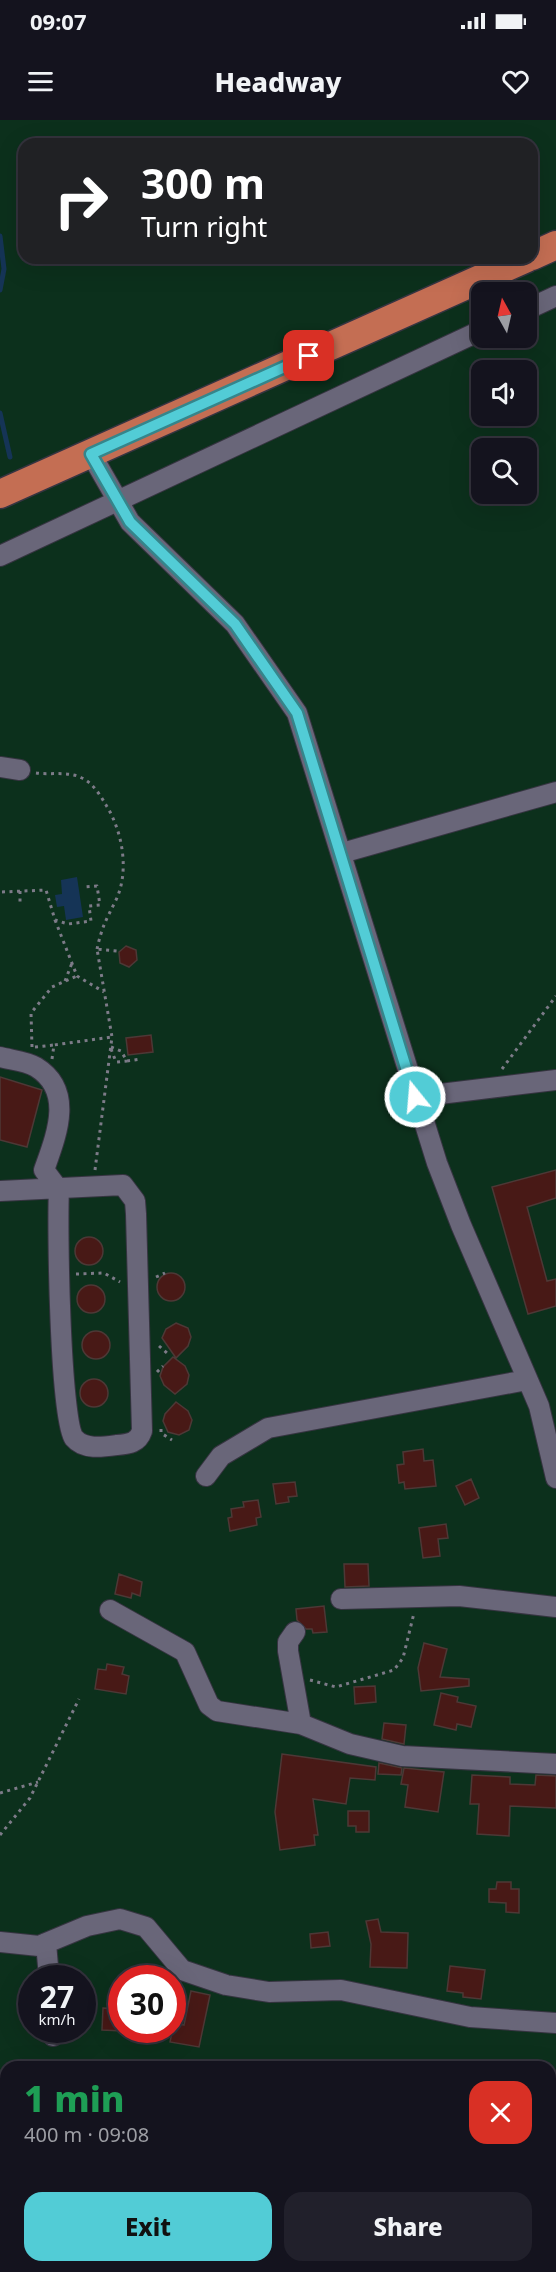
<!DOCTYPE html>
<meta charset="utf-8">
<style>
body{margin:0;font-family:"Noto Sans",sans-serif;background:#21202b;color:#f1f3f6;height:100vh;display:flex;flex-direction:column;font-size:22px;white-space:nowrap}
*{box-sizing:border-box;margin:0}
p{font-size:20px;color:#9d9ea4}
.icon{flex:none;width:33px;height:33px;fill:none;stroke:currentColor;stroke-width:2;stroke-linecap:round;stroke-linejoin:round}
.map{position:relative;flex:1;overflow:hidden}
.drawer{position:absolute;left:0px;top:1941px;width:556px;height:212px;display:flex;flex-direction:column;background:#14131e;border-radius:18px 18px 0 0;box-shadow:0 6px 24px #0002,0 0 0 2px #33323c}
.drawer>*{flex:none}
.hud{position:absolute;left:18px;top:18px;width:520px;height:126px;border-radius:18px;box-shadow:0 6px 24px #0002,0 0 0 2px #33323c;background:#202124;color:#fff;overflow:hidden}
.needle{width:39px;rotate:352deg}
.controls{position:absolute;left:471px;top:162px;display:grid;gap:12px}
.controls a{display:grid;place-items:center;width:66px;height:66px;border-radius:12px;background:#14131e;box-shadow:0 6px 24px #0002,0 0 0 2px #33323c;font-size:30px}
.speed{position:absolute;left:18px;top:1845px;display:flex;gap:12px;font-size:30px;font-weight:700;text-align:center}
.speed>*{display:grid;place-content:center;width:78px;height:78px;border-radius:50%;background:#14131e;box-shadow:0 6px 24px #0002,0 0 0 2px #33323c;line-height:1}
.speed small{font-size:15px;font-weight:400}
.speed .limit{border:9px solid #d22;background:#fff;color:#111}
.pin{position:absolute;display:grid;place-items:center;width:51px;height:51px;color:#fff;margin:-26px;border-radius:12px;box-shadow:0 3px 9px #0006}
.me{position:absolute;width:66px;margin:-33px;rotate:343deg;stroke-linejoin:round;filter:drop-shadow(0 0 4px #0008)}
.turn{display:flex;align-items:center;gap:21px;height:126px;padding:0 24px;font-size:27px}
.turn .icon{width:78px;height:78px;stroke-width:2.5}
.turn b{display:block;font-size:42px;line-height:51px}
.round{display:grid;place-items:center;flex:none;width:63px;height:63px;border-radius:18px;background:#21202b}
.head{display:flex;align-items:center;justify-content:space-between;height:102px;padding:0 24px}
h1{font-size:36px;font-weight:800;line-height:45px;color:#1e9e55}
.primary-button{display:flex;gap:12px;margin-top:auto;padding:12px 24px}
.primary-button a{flex:1;height:69px;border-radius:18px;background:#52ccd6;color:#111;font-size:24px;font-weight:800;line-height:69px;text-align:center}
.primary-button a+a{background:#21202b;color:#f1f3f6}
.status{display:flex;justify-content:space-between;align-items:center;height:42px;padding:0 30px;background:#14131e;direction:ltr}
.status svg{height:16px;fill:currentColor}
header{display:flex;justify-content:space-between;align-items:center;height:78px;padding:0 24px;background:#14131e;font-size:27px;font-weight:800}
.map>svg:first-child{display:block}
.green{fill:#0c301c;fill-rule:evenodd}
.water{fill:#153456}
.lines{fill:none;stroke-linecap:round;stroke-linejoin:round}
.stream{stroke:#153456;stroke-width:5}
.building{fill:#481916;stroke:#4d3836;stroke-width:1.5}
.minor-casing{stroke:#363441;stroke-width:22}
.highway-casing{stroke:#363441;stroke-width:31}
.path{stroke:#7d7b88;stroke-width:3;stroke-dasharray:3 4.5;stroke-linecap:butt}
.minor{stroke:#696679;stroke-width:20}
.highway{stroke:#c46e53;stroke-width:28}
.route-casing{stroke:#35858b;stroke-width:15}
.route{stroke:#52ccd6;stroke-width:10}
</style>
<div class="status"><b>09:07</b><svg viewBox="0 0 49 12"><path d="M0 12V9h3v3zM5 12V6h3v6zM10 12V3h3v9zM15 12V0h3v12zM26 1h20v11H26zM47 4h2v5h-2z"/></svg></div>
<header><svg class="icon" aria-label="menu" viewBox="0 0 24 24"><path d="M4 6h16M4 12h16M4 18h16"/></svg>Headway<svg class="icon" aria-label="heart" viewBox="0 0 24 24"><path d="M12 20l-8-8c-3-5 5-10 8-4 3-6 11-1 8 4z"/></svg></header>
<div class="map">
<svg width="556" height="2152" viewBox="0 0 556 2152">
<rect width="100%" height="100%" fill="#1b1928"/>
<!-- green -->
<path class="green" d="M0 0H556V2152H0ZM24 24H532V138H24ZM482 172H526V218H482ZM482 250H526V296H482ZM482 328H526V374H482ZM32 1858H82V1910H32ZM122 1858H172V1910H122ZM6 1947H550V2146H6Z"/>
<!-- water -->
<path class="water" d="M77 757 83 797 66 800 64 786 57 787 55 775 62 774 61 760Z"/>
<g class="lines">
<!-- stream -->
<path class="stream" d="M0 116 4 149 0 170
M0 293 10 337"/>
</g>
<!-- building -->
<path class="building" d="M126 826 136 830 137 840 129 847 120 843 119 832Z
M151 915 153 932 128 935 126 918Z
M0 957 42 970 27 1027 0 1020Z
M556 1050V1078L527 1087 547 1161 556 1159V1186L528 1194 492 1067Z
M75 1131a14 14 0 1 1 28 0a14 14 0 1 1-28 0Z
M157 1167a14 14 0 1 1 28 0a14 14 0 1 1-28 0Z
M77 1179a14 14 0 1 1 28 0a14 14 0 1 1-28 0Z
M176 1203 188 1208 191 1217 188 1226 176 1238 162 1218 166 1209Z
M82 1225a14 14 0 1 1 28 0a14 14 0 1 1-28 0Z
M173 1237 185 1246 189 1255 187 1264 175 1274 164 1265 160 1256 163 1247Z
M80 1273a14 14 0 1 1 28 0a14 14 0 1 1-28 0Z
M176 1282 188 1291 192 1300 189 1310 179 1315 168 1312 163 1301 165 1294Z
M423 1329 424 1341 433 1340 436 1366 405 1369 404 1362 399 1363 397 1345 404 1344 403 1332Z
M471 1359 479 1378 465 1385 456 1366Z
M295 1362 297 1376 288 1377 289 1382 276 1384 273 1364Z
M258 1380 261 1397 256 1398 257 1405 230 1411 228 1398 232 1397 231 1389 244 1387 243 1382Z
M446 1404 448 1418 438 1419 440 1436 423 1438 419 1408Z
M344 1444H368L369 1466 345 1467Z
M119 1454 142 1462 140 1476 132 1473 131 1478 115 1474Z
M324 1486 327 1512 313 1513 312 1509H306L297 1500 296 1489Z
M424 1523 447 1529 440 1557 469 1559V1566L421 1571 418 1548Z
M107 1544 124 1547 122 1554 129 1556 126 1574 95 1569 98 1549 106 1550Z
M375 1566 376 1582 355 1584 354 1567Z
M441 1573 458 1577 457 1582 476 1586 471 1607 457 1604 456 1610 434 1605Z
M384 1603 406 1605 404 1624 382 1619Z
M282 1634 376 1647 375 1660 350 1658 346 1684 313 1679 318 1715H314L315 1725 280 1730 275 1692Z
M379 1643 402 1648 401 1655 378 1654Z
M404 1648 444 1652 438 1692 405 1687 408 1665 401 1664Z
M472 1655 510 1657V1664L535 1665 536 1655 556 1656V1688L510 1686 509 1716 477 1714 479 1684H470Z
M348 1691H369V1712H356V1706H348Z
M497 1762H511V1769H519V1793L506 1792V1783L489 1782V1769H496Z
M378 1799 381 1812 408 1813 407 1848 370 1847 371 1824 366 1801Z
M328 1812 330 1826 311 1828 310 1814Z
M450 1846 485 1850 481 1879 463 1877V1873L447 1871Z
M191 1871 210 1875 199 1927 170 1922 174 1903 184 1905Z
M103 1888 122 1889V1911L102 1910Z"/>
<g class="lines">
<defs>
<path id="minor" d="M526 190 556 176
M91 334 130 402 235 504 297 593 437 1043 461 1105 539 1286 556 1358
M0 436 482 210
M0 647 20 650
M342 733 556 672
M0 937C11 940 26 941 36 947 75 971 56 1016 44 1050L59 1070C57 1104 60 1299 74 1318 84 1330 103 1327 117 1325 129 1324 138 1323 142 1311L136 1094 135 1081 123 1065 0 1071
M415 977 556 960
M206 1356 221 1336 268 1308 527 1260
M341 1479 459 1476 556 1487
M110 1490 185 1532 209 1585 217 1591 301 1604 350 1624 402 1636 556 1644
M295 1512 288 1522V1531L301 1604
M0 1822 39 1826 87 1806 120 1799 146 1807 182 1850 226 1865 269 1872 341 1870 470 1897 556 1903
M46 1823 49 1858
M53 1910V1916
M550 2029H556"/>
<path id="highway" d="M532 136 556 125
M0 374 527 138"/>
</defs>
<!-- minor casing -->
<use href="#minor" class="minor-casing"/>
<!-- highway casing -->
<use href="#highway" class="highway-casing"/>
<!-- path -->
<path class="path" d="M36 653C51 655 69 651 82 658 93 663 100 675 106 685 123 712 130 753 115 782 105 802 102 807 97 829
M20 771V783
M2 772 46 770 55 800 68 804 91 801 89 786 100 785 97 766 85 767
M55 800 77 856 104 872
M65 861 72 843
M32 927 31 893 52 867 77 856
M35 927 54 925
M111 927 121 931 127 941 141 939
M111 929 116 942 127 941
M52 939 54 925 112 917
M502 949 556 876
M95 1050 112 917 97 829 117 831
M76 1154 104 1153 120 1162
M156 1157 165 1153
M159 1226 168 1234
M157 1252 163 1246
M161 1309V1313L172 1320
M310 1560 336 1567 394 1550 403 1538 414 1493
M0 1673 38 1662
M0 1715 30 1678 79 1579"/>
<!-- minor -->
<use href="#minor" class="minor"/>
<!-- highway -->
<use href="#highway" class="highway"/>
</g>
<g class="lines">
<defs>
<path id="route" d="M309 236 91 334 130 402 235 504 297 593 415 977"/>
</defs>
<!-- route casing -->
<use href="#route" class="route-casing"/>
<!-- route -->
<use href="#route" class="route"/>
</g>
</svg>
<div class="controls">
<a><svg class="needle" viewBox="-14 -14 28 28"><path d="M0-13l5 13h-10z" fill="#e53935"/><path d="M0 13l5-13h-10z" fill="#9d9ea4"/></svg></a>
<a><svg class="icon" aria-label="sound" viewBox="0 0 24 24"><path d="M4 9h4l5-4v14l-5-4H4zM17 9q2 3 0 6"/></svg></a>
<a><svg class="icon" aria-label="search" viewBox="0 0 24 24"><circle cx="10" cy="10" r="6"/><path d="M15 15l6 6"/></svg></a>
</div>
<div class="speed"><div>27<small>km/h</small></div><div class="limit">30</div></div>
<div class="pin" style="left:309px;top:236px;background:#d93025"><svg class="icon" aria-label="arrive" viewBox="0 0 24 24"><path d="M6 21V4h12l-3 4 3 4H6"/></svg></div>
<svg class="me" style="left:415px;top:977px" viewBox="-20 -20 40 40"><circle r="17" fill="#52ccd6" stroke="#fff" stroke-width="3"/><path d="M0-11L8 9 0 5-8 9z" fill="#fff"/></svg>
<div class="hud">
<div class="turn"><svg class="icon" aria-label="right" viewBox="0 0 24 24"><path d="M7 20v-9h11M14 6l5 5-5 5"/></svg><div><b>300 m</b>Turn right</div></div>
</div>
<section class="drawer">
<div class="head"><div><h1>1 min</h1><p>400 m · 09:08</p></div><a class="round" style="background:#d93025;color:#fff"><svg class="icon" aria-label="close" viewBox="0 0 24 24"><path d="M6 6l12 12M18 6L6 18"/></svg></a></div>
<div class="primary-button"><a>Exit</a><a>Share</a></div>
</section>
</div>
